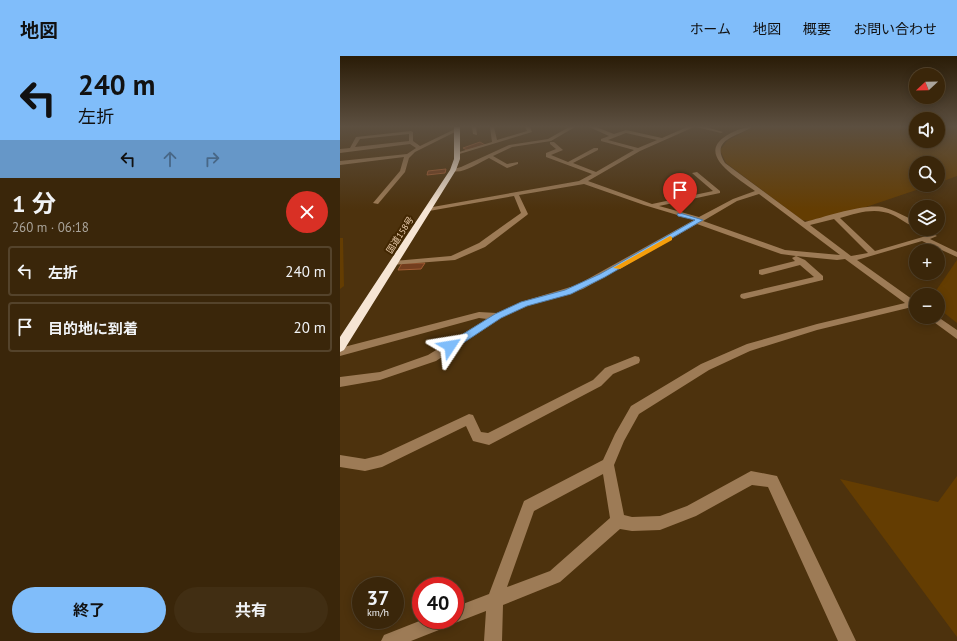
<!DOCTYPE html>
<html lang="ja">
<meta charset="utf-8">
<style>
body{margin:0;font-family:"PT Sans","Noto Sans JP",sans-serif;background:#412e13;color:#f1f3f6;height:100vh;display:flex;flex-direction:column;font-size:15px;white-space:nowrap}
*{box-sizing:border-box;margin:0}
p{font-size:13px;color:#aba59c}
.icon{flex:none;width:22px;height:22px;fill:none;stroke:currentColor;stroke-width:2;stroke-linecap:round;stroke-linejoin:round}
.map{position:relative;flex:1;overflow:hidden}
.panel{display:flex;flex-direction:column;background:#3a260a;width:340px}
.panel>*{flex:none}
.hud{background:#80bdfa;color:#111;overflow:hidden}
.needle{width:26px;rotate:248deg}
.buttons{position:absolute;left:569px;top:12px;display:grid;gap:8px}
.buttons a{display:grid;place-items:center;width:36px;height:36px;border-radius:50%;background:#3a260a;box-shadow:0 2px 10px #0003,0 0 0 1px #54432b;font-size:20px}
.speed{position:absolute;left:12px;top:521px;display:flex;gap:8px;font-size:20px;font-weight:700;text-align:center}
.speed>*{display:grid;place-content:center;width:52px;height:52px;border-radius:50%;background:#3a260a;box-shadow:0 2px 10px #0003,0 0 0 1px #54432b;line-height:1}
.speed small{font-size:10px;font-weight:400}
.speed .limit{border:6px solid #d22;background:#fff;color:#111}
.pin{position:absolute;display:grid;place-items:center;width:34px;height:34px;color:#fff;margin:-41px -17px;border-radius:50% 50% 50% 0;rotate:-45deg;box-shadow:0 0 4px #0007}
.pin .icon{rotate:45deg}
.me{position:absolute;width:44px;margin:-22px;rotate:57deg;stroke-linejoin:round;filter:drop-shadow(0 0 3px #0008)}
.turn{display:flex;align-items:center;gap:14px;height:84px;padding:0 12px;font-size:18px}
.turn .icon{width:52px;height:52px;stroke-width:2.5}
.turn b{display:block;font-size:28px;line-height:34px}
.lanes{display:flex;align-items:center;height:38px;padding:0 12px;background:#0003;justify-content:center;gap:20px;direction:ltr}
.lanes .off{opacity:.35}
.round{display:grid;place-items:center;flex:none;width:42px;height:42px;border-radius:21px;background:#412e13}
.headline{display:flex;align-items:center;justify-content:space-between;height:68px;padding:0 12px}
h1{font-size:24px;font-weight:700;line-height:30px}
.button{display:flex;gap:8px;margin-top:auto;padding:8px 12px}
.button a{flex:1;height:46px;border-radius:24px;background:#80bdfa;color:#111;font-size:16px;font-weight:700;line-height:46px;text-align:center}
.button a+a{background:#412e13;color:#f1f3f6}
ul{padding:0;list-style:none}
li{display:flex;align-items:center;gap:12px;height:50px;margin:0 8px 6px;padding:0 4px;border:2px solid #54432b;border-radius:4px}
li div{flex:1}
li b{display:block;font-size:15px}
li em{font-style:normal}
header{display:flex;align-items:center;gap:24px;box-sizing:border-box;height:56px;padding:0 20px;background:#80bdfa;color:#111}
header strong{font-size:19px}
nav{display:flex;gap:22px;margin-inline-start:auto;font-size:14px}
main{display:flex;flex:1;min-height:0}
.map>svg:first-child{display:block}
.green{fill:#643d02}
.building{fill:#743e1e;stroke:#a15c33}
.lines{fill:none;stroke-linecap:round;stroke-linejoin:round}
.minor{fill:#9d7b56;fill-rule:evenodd}
.highway{fill:#f6e5d4;fill-rule:evenodd}
.route{fill:#80bdfa;stroke:#537ba2}
.slow{fill:#f59e0b}
.labels{text-anchor:middle;stroke-width:4;stroke-linejoin:round;paint-order:stroke}
.far-street-label{font-size:9px;fill:#eacdae;stroke:#422702}
</style>
<header>
<strong>地図</strong>
<nav><a>ホーム</a><a>地図</a><a>概要</a><a>お問い合わせ</a></nav>
</header>
<main>
<section class="panel">
<div class="hud">
<div class="turn"><svg class="icon" aria-label="left" viewBox="0 0 24 24"><path d="M17 20v-9H6M10 6l-5 5 5 5"/></svg><div><b>240 m</b>左折</div></div>
<div class="lanes"><svg class="icon" aria-label="left" viewBox="0 0 24 24"><path d="M17 20v-9H6M10 6l-5 5 5 5"/></svg><svg class="icon off" aria-label="ahead" viewBox="0 0 24 24"><path d="M12 20V5M6 11l6-6 6 6"/></svg><svg class="icon off" aria-label="right" viewBox="0 0 24 24"><path d="M7 20v-9h11M14 6l5 5-5 5"/></svg></div>
</div>
<div class="headline"><div><h1>1 分</h1><p>260 m · 06:18</p></div><a class="round" style="background:#d93025;color:#fff"><svg class="icon" aria-label="close" viewBox="0 0 24 24"><path d="M6 6l12 12M18 6L6 18"/></svg></a></div>
<ul>
<li><svg class="icon" aria-label="left" viewBox="0 0 24 24"><path d="M17 20v-9H6M10 6l-5 5 5 5"/></svg><div><b>左折</b></div><em>240 m</em></li>
<li><svg class="icon" aria-label="arrive" viewBox="0 0 24 24"><path d="M6 21V4h12l-3 4 3 4H6"/></svg><div><b>目的地に到着</b></div><em>20 m</em></li>
</ul>
<div class="button"><a>終了</a><a>共有</a></div>
</section>
<div class="map">
<svg width="617" height="585" viewBox="0 0 617 585">
<rect width="100%" height="100%" fill="#4d320d"/>
<!-- green -->
<path class="green" d="M414 71H576V85H598V71H617V120L598 127V107H576V129H591L526 151 470 165 462 164 386 107 380 94 388 84Z
M0 182H3L4 230 0 233Z
M617 204V267L598 252V239H593Z
M617 420V581L500 423 598 446Z"/>
<!-- building -->
<path class="building" d="M140 86 145 89 127 94 123 92Z
M106 113 105 117 87 119 88 115Z
M62 207H85L81 213 58 214Z"/>
<g class="lines">
<!-- minor -->
<path class="minor" d="M132 71H136L137 79 133 78Z
M150 71H154L157 84 187 75 185 71H190L192 76 116 99V97L152 86Z
M229 71H235L211 85 172 91 153 100 167 108 178 106V108L167 112 149 102C139 107 120 120 110 114L121 111 169 89 208 83Z
M249 71H256L274 78 286 74 322 82 347 71H354L300 95 248 125 312 148 373 135 352 117 357 116 380 135V137L319 150 359 161 393 143 415 135C401 124 358 101 383 82 391 76 402 71 412 71 397 81 370 83 385 107L465 166C485 161 522 148 542 151 554 154 565 160 576 166V171C568 169 561 163 553 159 535 151 518 157 500 162L535 195 593 178 597 180 590 183 617 196V201L582 185 517 204 576 246V253L572 251 477 274 410 295 369 314 299 358 284 385 274 409 284 459 292 461 320 460 347 450 411 415 437 420 516 585H498L428 431 412 429 356 460 320 474 292 475 280 473 220 526 163 549 162 585H144L146 555 115 567 111 565 109 570 71 585H41L44 579 82 564H115V551L149 538 184 445 263 404 275 378 291 350 361 308 407 288 477 268 565 247 505 203 497 204 456 200 465 204 483 220V224L404 243 401 242 400 240 401 238 474 221 460 209 422 219 419 218V214L455 205 452 202 456 200 441 198 357 168 243 233 187 250 161 262 96 305 40 324 0 331V321L40 316 88 299 147 263 139 262 0 300V292L139 256 157 257 181 246 237 229 354 164 304 149 244 128 179 139 188 158 187 159 145 191 115 204 51 209 50 207 54 205 111 200 139 187 181 157 174 140 89 155 87 154V152L239 125 252 118 206 101V97L216 93 210 88V86H214L223 94 211 99 228 106 254 92H258V94L233 107 256 116 294 94 261 85V83L269 80ZM286 77 317 84 298 92 268 84ZM419 138 500 199 445 194 363 165 397 145ZM494 163 528 197 511 200 470 169ZM263 418 270 462 210 515 167 531 194 455Z
M356 71H366L383 76 381 77Z
M115 73 119 74 75 96 69 102 65 116 38 148 33 147 60 115 64 101 0 109V105L67 98 76 92 70 88 0 97V93L10 92 16 81 71 75 73 76V85L80 90ZM69 78V85L15 91 20 83Z
M587 261H598L617 274V283Z
M295 300 299 301 300 304 299 307 273 318 261 330 149 389 133 385 126 370 42 411 25 415 0 411V399L25 403 41 399 129 358 133 359 141 376 148 377 253 324 265 312Z"/>
<!-- highway -->
<path class="highway" d="M114 71H120V103L116 114 4 294 0 296V281L110 114 114 103Z"/>
</g>
<!-- sky -->
<linearGradient id="sky" x2="0" y2="1"><stop stop-color="#2a1c07"/><stop offset="0.46" stop-color="#5c4f40"/><stop offset="1" stop-color="#5c4f40" stop-opacity="0"/></linearGradient>
<rect width="617" height="153" fill="url(#sky)"/>
<!-- route -->
<path class="route" d="M340 157 363 164 265 221 231 238 187 250 161 262 114 293H107V288L155 258 181 246 225 234 260 218 355 164 338 160 337 158Z"/>
<!-- slow -->
<path class="slow" d="M330 180 332 181V184L280 213 273 212Z"/>
<g class="labels">
<!-- far-street labels -->
<g class="far-street-label">
<text transform="translate(60 179) rotate(-57)" y="3">国道158号</text>
</g>
</g>
</svg>
<div class="buttons">
<a><svg class="needle" viewBox="-14 -14 28 28"><path d="M0-13l5 13h-10z" fill="#e53935"/><path d="M0 13l5-13h-10z" fill="#aba59c"/></svg></a>
<a><svg class="icon" aria-label="sound" viewBox="0 0 24 24"><path d="M4 9h4l5-4v14l-5-4H4zM17 9q2 3 0 6"/></svg></a>
<a><svg class="icon" aria-label="search" viewBox="0 0 24 24"><circle cx="10" cy="10" r="6"/><path d="M15 15l6 6"/></svg></a>
<a><svg class="icon" aria-label="layers" viewBox="0 0 24 24"><path d="M12 4l9 5-9 5-9-5zM3 14l9 5 9-5"/></svg></a>
<a>+</a>
<a>−</a>
</div>
<div class="speed"><div>37<small>km/h</small></div><div class="limit">40</div></div>
<div class="pin" style="left:340px;top:158px;background:#d93025"><svg class="icon" aria-label="arrive" viewBox="0 0 24 24"><path d="M6 21V4h12l-3 4 3 4H6"/></svg></div>
<svg class="me" style="left:110px;top:290px" viewBox="-20 -20 40 40"><path d="M0-17L14 15 0 8-14 15z" fill="#80bdfa" stroke="#fff" stroke-width="4"/></svg>
</div>
</main>
